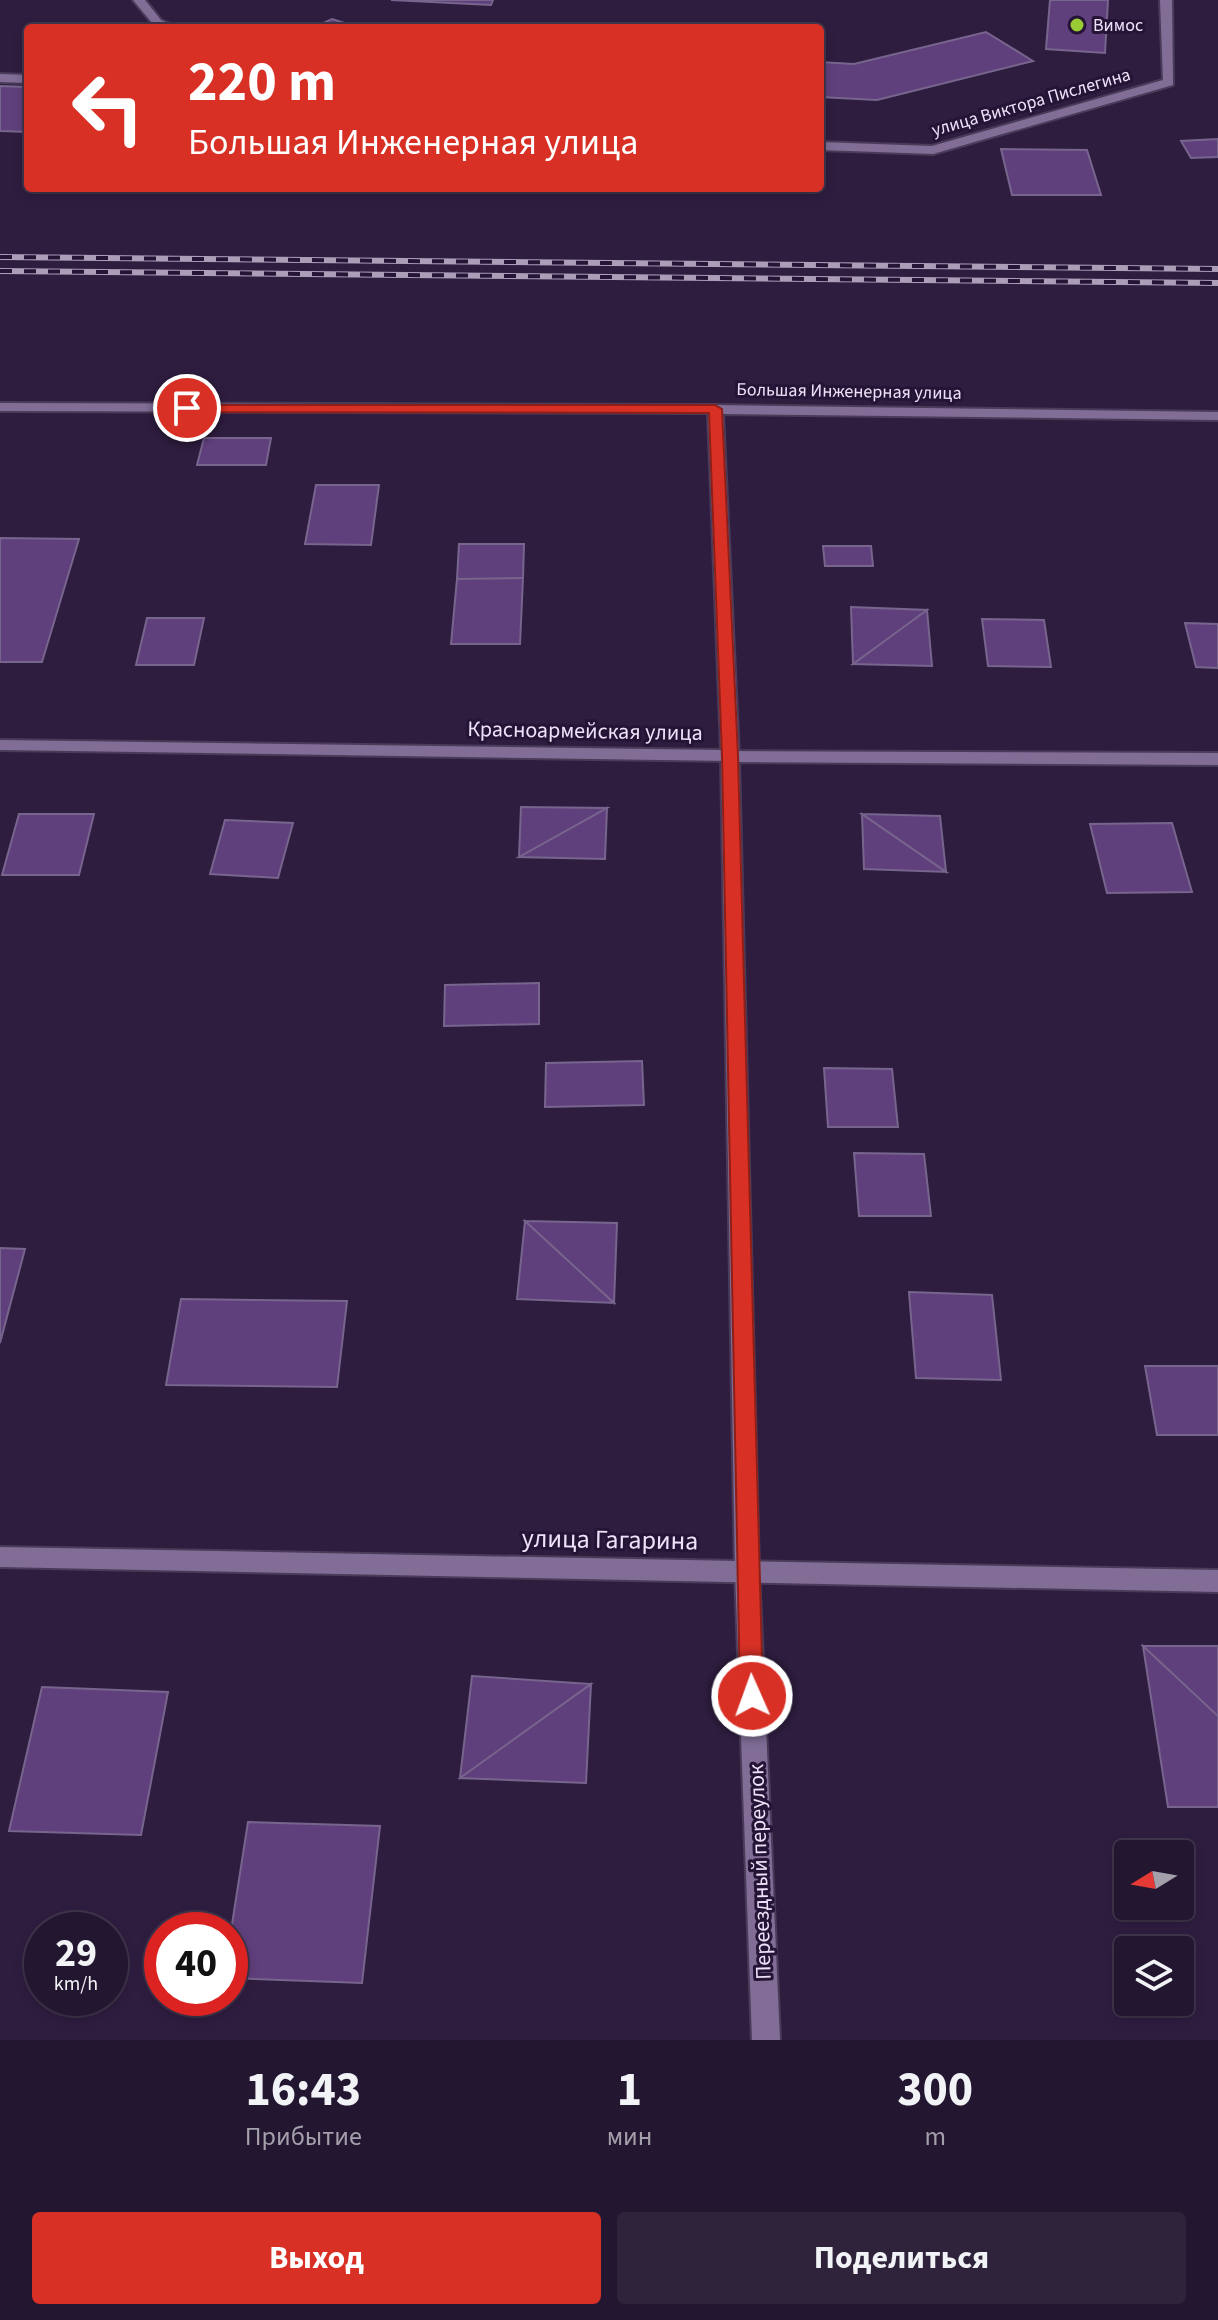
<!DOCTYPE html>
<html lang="ru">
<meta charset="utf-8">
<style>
body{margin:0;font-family:"Source Sans 3",sans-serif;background:#2f233c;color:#f1f3f6;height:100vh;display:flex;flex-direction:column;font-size:30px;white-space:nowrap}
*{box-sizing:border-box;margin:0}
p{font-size:26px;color:#a39fab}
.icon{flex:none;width:44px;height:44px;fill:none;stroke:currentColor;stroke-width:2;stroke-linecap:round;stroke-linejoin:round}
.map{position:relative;height:2040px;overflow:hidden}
.panel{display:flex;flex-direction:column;background:#231630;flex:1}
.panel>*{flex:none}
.guide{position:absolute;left:24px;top:24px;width:800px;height:168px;border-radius:8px;box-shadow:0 4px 12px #0003,0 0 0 2px #40354c;background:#d93025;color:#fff;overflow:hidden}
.needle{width:52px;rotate:259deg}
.tools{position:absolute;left:1114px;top:1840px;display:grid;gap:16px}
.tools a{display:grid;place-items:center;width:80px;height:80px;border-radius:8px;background:#231630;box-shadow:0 4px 12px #0003,0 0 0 2px #40354c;font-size:40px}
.speed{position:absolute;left:24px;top:1912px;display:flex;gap:16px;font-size:40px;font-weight:700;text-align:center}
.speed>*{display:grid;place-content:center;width:104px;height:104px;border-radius:50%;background:#231630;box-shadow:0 4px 12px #0003,0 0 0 2px #40354c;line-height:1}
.speed small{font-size:20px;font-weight:400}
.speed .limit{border:12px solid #d22;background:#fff;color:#111}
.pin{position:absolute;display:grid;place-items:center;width:68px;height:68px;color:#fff;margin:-34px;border:4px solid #fff;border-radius:50%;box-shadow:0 2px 8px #0007}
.me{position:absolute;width:88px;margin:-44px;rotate:358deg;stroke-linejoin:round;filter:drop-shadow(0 0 6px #0008)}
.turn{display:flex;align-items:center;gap:28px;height:168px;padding:0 32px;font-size:36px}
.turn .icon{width:104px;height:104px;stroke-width:2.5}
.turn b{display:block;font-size:56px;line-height:68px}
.eta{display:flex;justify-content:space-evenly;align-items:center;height:136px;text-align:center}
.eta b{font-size:48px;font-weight:700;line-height:56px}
.primary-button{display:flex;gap:16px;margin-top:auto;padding:16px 32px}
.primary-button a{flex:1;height:92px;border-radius:8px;background:#d93025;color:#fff;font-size:32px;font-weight:700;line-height:92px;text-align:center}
.primary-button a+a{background:#2f233c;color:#f1f3f6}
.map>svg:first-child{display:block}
.building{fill:#5f3f7c;stroke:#78658d;stroke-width:2}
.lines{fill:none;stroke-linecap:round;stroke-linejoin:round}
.service-casing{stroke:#4a3b59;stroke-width:4}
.minor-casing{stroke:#4a3b59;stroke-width:4}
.tertiary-casing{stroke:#4a3b59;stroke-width:4}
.service{fill:#816d96;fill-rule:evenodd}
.minor{fill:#816d96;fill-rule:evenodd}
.tertiary{fill:#816d96;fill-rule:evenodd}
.rail-casing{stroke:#ac9eb9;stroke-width:6}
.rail{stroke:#251435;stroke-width:4;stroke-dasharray:12;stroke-linecap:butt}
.route{fill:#d93025;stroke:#8d1f18;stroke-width:2}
.poi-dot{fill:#9acb34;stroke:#251435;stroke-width:3}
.labels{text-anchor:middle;stroke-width:6;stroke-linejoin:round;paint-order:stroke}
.far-poi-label{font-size:18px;fill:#ede2f9;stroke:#251435;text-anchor:start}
.far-street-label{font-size:18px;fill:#ede2f9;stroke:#251435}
.street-label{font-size:22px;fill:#ede2f9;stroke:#251435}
.near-street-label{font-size:26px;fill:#ede2f9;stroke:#251435}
</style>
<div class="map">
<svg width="1218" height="2040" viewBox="0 0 1218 2040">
<rect width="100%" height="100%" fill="#2f1d40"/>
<!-- building -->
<path class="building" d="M391 0H493L491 5Z
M1050 0H1108L1105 53 1046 49Z
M332 19 360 28H313Z
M986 32 1033 61 877 100 820 97V62L854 64Z
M0 86 28 87V132L0 131Z
M1218 139V157L1191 158 1181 141Z
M1001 149 1087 150 1101 195H1012Z
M204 438H271L266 465H197Z
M316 485H379L371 545 305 544Z
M0 538 79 539 42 662H0Z
M459 544H524L523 578 457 579Z
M823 546H871L873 566H825Z
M523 578 520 644H451L457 579Z
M851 607 927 610 853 664Z
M927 610 932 666 853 664Z
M147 618H204L194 665H136Z
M982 619 1044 620 1051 667 988 666Z
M1185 623 1218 624V668L1196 667Z
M521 807 607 808 519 857Z
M607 808 605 859 519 857Z
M19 814H94L79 875H2Z
M862 814 946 872 864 869Z
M862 814 940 816 946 872Z
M225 820 293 823 278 878 210 874Z
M1172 823 1192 892 1107 893 1090 824Z
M539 983V1024L444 1026 445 985Z
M642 1061 644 1105 545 1107 546 1063Z
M824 1068 892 1069 898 1127H828Z
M854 1153 924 1154 931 1216H859Z
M525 1221 614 1303 517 1299Z
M525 1221 617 1223 614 1303Z
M0 1248 25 1249 0 1343Z
M909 1292 992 1295 1001 1380 916 1378Z
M181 1299 347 1301 337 1387 166 1385Z
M1145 1366H1218V1435H1157Z
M1143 1646 1218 1716V1807H1168Z
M1143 1646H1218V1716Z
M472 1676 591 1684 460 1778Z
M591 1684 586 1783 460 1778Z
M42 1687 168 1692 141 1835 9 1831Z
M248 1822 380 1826 362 1983 230 1978V1937Z"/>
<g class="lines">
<defs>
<path id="service" d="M0 74 28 75V83L0 82Z"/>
<path id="minor" d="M133 0H145L161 20 179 28 153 24Z
M1160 0H1172L1173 85 933 154 820 150V142L932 146 1163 80Z
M0 403 715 405 1218 412V420L723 414 739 756 730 761 0 750V740L721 750 708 413 0 411Z
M0 1547 1218 1570V1592L0 1567Z"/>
<path id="tertiary" d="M730 751 1218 753V765L739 762 759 1571 780 2040H752L735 1571 721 756Z"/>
</defs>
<!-- service casing -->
<use href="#service" class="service-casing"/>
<!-- minor casing -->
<use href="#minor" class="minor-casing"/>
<!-- tertiary casing -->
<use href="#tertiary" class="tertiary-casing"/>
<!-- service -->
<use href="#service" class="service"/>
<!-- minor -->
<use href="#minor" class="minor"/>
<!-- tertiary -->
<use href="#tertiary" class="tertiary"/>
<defs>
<path id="rail" d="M0 257 1218 269
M0 271 1218 283"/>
</defs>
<!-- rail casing -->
<use href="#rail" class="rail-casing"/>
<!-- rail -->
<use href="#rail" class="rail"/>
</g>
<!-- route -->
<path class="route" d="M182 405H715L722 409 738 756 763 1696 760 1704 752 1707 744 1704 740 1696 722 756 709 413 187 412 182 411Z"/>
<!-- markers -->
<circle class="poi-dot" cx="1077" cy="25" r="8"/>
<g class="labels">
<!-- far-poi labels -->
<g class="far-poi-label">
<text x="1093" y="31">Вимос</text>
</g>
<!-- far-street labels -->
<g class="far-street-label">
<text transform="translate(1031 102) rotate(-16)" y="6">улица Виктора Пислегина</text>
<text transform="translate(849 391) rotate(1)" y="6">Большая Инженерная улица</text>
</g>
<!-- street labels -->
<g class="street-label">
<text transform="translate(585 730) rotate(1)" y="8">Красноармейская улица</text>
<text transform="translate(759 1872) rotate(-92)" y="8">Переездный переулок</text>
</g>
<!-- near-street labels -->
<g class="near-street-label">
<text transform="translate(610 1539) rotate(1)" y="9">улица Гагарина</text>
</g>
</g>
</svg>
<div class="tools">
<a><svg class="needle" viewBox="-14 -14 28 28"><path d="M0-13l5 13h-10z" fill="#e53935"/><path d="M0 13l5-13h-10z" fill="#a39fab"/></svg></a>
<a><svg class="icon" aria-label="layers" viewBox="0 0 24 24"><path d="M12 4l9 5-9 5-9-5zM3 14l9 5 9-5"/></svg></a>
</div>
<div class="speed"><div>29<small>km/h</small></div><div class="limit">40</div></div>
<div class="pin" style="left:187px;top:408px;background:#d93025"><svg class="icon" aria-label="arrive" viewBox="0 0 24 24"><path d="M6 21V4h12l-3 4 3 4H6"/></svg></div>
<svg class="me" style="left:752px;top:1696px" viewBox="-20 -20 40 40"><circle r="17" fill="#d93025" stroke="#fff" stroke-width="3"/><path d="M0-11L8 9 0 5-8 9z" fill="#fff"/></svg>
<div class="guide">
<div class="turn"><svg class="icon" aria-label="left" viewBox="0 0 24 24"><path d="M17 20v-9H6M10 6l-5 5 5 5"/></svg><div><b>220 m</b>Большая Инженерная улица</div></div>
</div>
</div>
<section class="panel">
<div class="eta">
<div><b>16:43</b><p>Прибытие</p></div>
<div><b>1</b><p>мин</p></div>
<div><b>300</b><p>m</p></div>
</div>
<div class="primary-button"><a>Выход</a><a>Поделиться</a></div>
</section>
